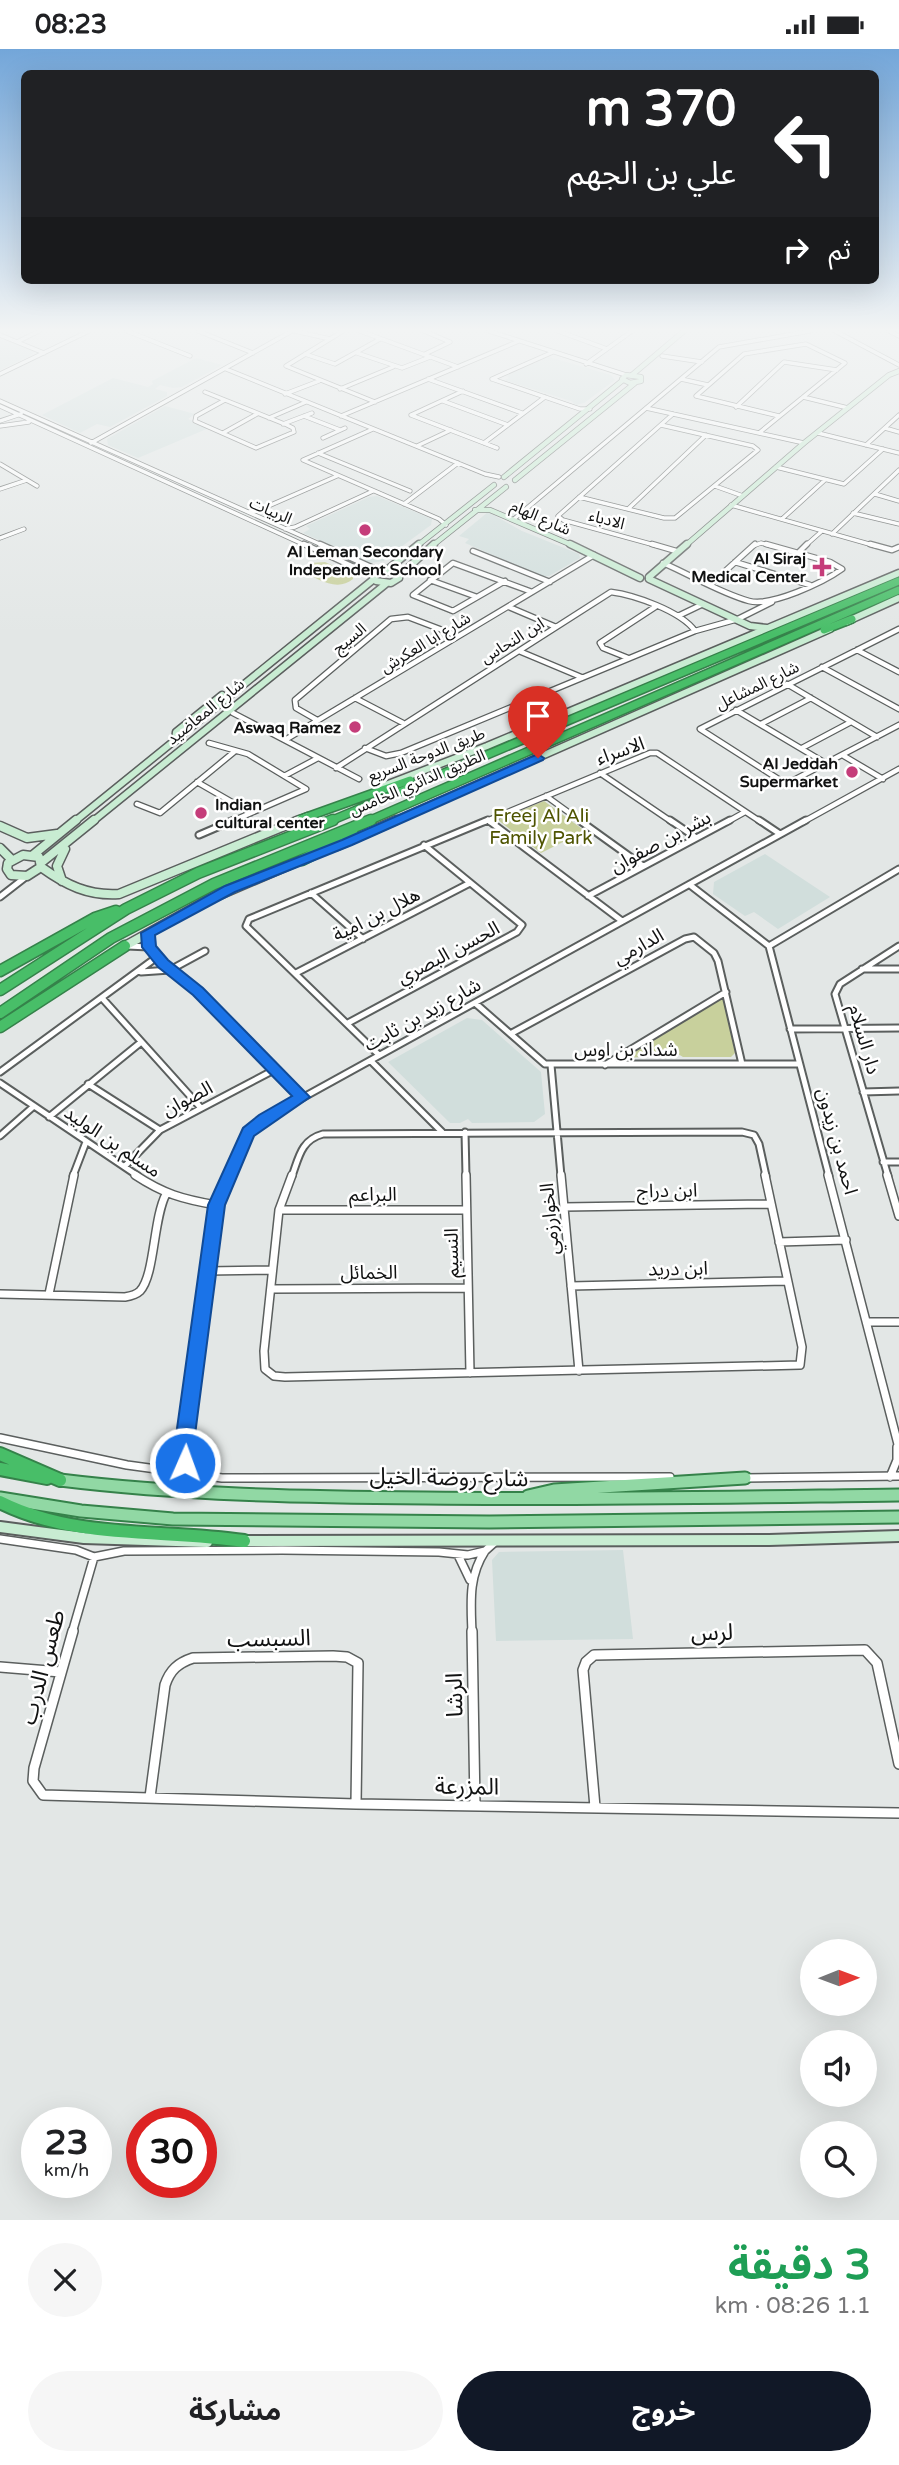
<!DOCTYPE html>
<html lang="ar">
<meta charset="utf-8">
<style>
body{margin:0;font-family:"Varela Round","Noto Sans Arabic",sans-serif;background:#f6f6f6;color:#202124;direction:rtl;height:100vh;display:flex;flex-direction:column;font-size:26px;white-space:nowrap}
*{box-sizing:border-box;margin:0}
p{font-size:23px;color:#757577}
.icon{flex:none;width:38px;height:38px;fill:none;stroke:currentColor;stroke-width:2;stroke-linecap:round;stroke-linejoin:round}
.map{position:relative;height:2171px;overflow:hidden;direction:ltr}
.details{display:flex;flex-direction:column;background:#fff;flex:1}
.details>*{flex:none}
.banner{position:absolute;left:21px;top:21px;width:858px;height:214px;border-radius:10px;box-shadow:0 7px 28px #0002;direction:rtl;background:#202124;color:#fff;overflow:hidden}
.needle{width:46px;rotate:89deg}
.controls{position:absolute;left:800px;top:1890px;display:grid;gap:14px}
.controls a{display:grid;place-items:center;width:77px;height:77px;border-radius:50%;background:#fff;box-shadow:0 7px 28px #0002;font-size:35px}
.speed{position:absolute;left:21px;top:2058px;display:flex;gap:14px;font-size:35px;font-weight:700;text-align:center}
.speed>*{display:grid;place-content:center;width:91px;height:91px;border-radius:50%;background:#fff;box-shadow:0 7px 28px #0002;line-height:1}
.speed small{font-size:18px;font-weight:400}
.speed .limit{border:10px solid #d22;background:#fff;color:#111}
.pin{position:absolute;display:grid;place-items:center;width:60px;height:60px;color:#fff;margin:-72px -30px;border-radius:50% 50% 50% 0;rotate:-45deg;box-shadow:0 0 7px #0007}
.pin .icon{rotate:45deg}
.me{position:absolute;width:77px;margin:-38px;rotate:2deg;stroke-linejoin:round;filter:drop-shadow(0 0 5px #0008)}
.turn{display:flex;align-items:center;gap:24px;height:147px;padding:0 28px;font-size:32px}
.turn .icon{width:91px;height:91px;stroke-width:2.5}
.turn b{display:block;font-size:49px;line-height:60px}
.then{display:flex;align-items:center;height:66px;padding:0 28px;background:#0003;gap:14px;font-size:26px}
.round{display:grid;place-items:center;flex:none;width:74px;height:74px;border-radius:37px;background:#f6f6f6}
.summary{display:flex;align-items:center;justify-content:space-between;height:119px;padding:0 28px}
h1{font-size:42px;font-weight:700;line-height:52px;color:#1e9e55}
.primary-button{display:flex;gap:14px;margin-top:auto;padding:14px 28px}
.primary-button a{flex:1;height:80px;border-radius:42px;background:#111827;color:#fff;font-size:28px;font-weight:700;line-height:80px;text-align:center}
.primary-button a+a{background:#f6f6f6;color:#202124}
.status{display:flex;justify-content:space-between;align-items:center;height:49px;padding:0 35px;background:#fff;direction:ltr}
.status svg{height:19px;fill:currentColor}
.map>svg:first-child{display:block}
.built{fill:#d1dedc}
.green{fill:#c8d09c}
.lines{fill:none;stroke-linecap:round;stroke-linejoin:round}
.street-far4-casing{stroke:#5b5f5e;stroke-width:5}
.street-far3-casing{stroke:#5b5f5e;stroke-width:7}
.street-far2-casing{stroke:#5b5f5e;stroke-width:9}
.street-far1-casing{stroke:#5b5f5e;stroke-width:10}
.street-casing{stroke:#5b5f5e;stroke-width:12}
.secondary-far3-casing{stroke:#5b5f5e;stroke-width:6}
.secondary-far2-casing{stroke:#5b5f5e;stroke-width:9}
.secondary-far1-casing{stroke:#5b5f5e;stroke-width:11}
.secondary-casing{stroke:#5b5f5e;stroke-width:14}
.primary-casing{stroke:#35824a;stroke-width:15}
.highway-far2-casing{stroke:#35824a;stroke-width:10}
.highway-far1-casing{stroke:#35824a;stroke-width:13}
.highway-casing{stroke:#35824a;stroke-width:16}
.street-far4{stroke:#fff;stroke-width:3.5}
.street-far3{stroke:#fff;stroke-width:4.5}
.street-far2{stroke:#fff;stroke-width:5}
.street-far1{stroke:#fff;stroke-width:7}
.street{stroke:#fff;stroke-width:9}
.secondary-far3{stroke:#c8ecd2;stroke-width:4.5}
.secondary-far2{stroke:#c8ecd2;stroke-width:6}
.secondary-far1{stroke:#c8ecd2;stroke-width:8}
.secondary{stroke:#c8ecd2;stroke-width:10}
.primary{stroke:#91d8a4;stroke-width:11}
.highway-far2{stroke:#48be68;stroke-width:7}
.highway-far1{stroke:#48be68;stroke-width:10}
.highway{stroke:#48be68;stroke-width:12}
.route{fill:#1a73e8;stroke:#114b97;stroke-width:2}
.poi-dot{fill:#c53d7a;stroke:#fff;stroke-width:2.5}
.labels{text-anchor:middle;stroke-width:5;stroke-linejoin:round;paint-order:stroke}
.far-street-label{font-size:16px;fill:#111212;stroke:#fff}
.far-poi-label{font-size:16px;font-weight:bold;fill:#111212;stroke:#fff;text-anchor:end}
.street-label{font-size:19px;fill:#111212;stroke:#fff}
.park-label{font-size:19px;fill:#4e5400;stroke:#fff}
.near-street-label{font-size:23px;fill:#111212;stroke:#fff}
</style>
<div class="status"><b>08:23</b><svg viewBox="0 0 49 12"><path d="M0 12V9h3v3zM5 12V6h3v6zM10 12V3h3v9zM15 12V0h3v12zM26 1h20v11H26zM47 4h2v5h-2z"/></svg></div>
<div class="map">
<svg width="899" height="2171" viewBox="0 0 899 2171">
<rect width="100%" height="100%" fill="#e3e7e6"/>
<!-- built -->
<path class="built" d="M0 288 33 302 32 306 0 321Z
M549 308 611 326 615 331 584 354 576 356 571 352 504 331 509 329 506 327Z
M196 309 222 316 182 338 173 339 160 336 155 340 167 343V347L110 378 97 375 80 384 42 366 113 329 148 338 153 335 152 332Z
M165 357 195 365 188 370 209 379 138 409 108 396 107 390Z
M377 447 432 470 431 476 386 509 384 512 370 514 303 484 310 480 306 477 369 448Z
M488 463 522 482 579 505 580 509 549 527H542L465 494 469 490 459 487Z
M765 805 830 848 778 880 754 863 745 867 713 845 714 833Z
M467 969 482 971 541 1023 545 1065 534 1073 472 1074 468 1070 460 1074H450L388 1013Z
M623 1501 633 1590 496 1592 492 1511 499 1503Z"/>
<!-- green -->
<path class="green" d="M325 513 353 526V530C338 543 317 531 303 521L310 514Z
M544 752 585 782 541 804 498 771Z
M719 949H724L735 1004 731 1008H683L678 1005 628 1009 625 1005Z"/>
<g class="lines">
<defs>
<path id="street-far4" d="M127 282 190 307
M198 282 253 304
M295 282 330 290
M343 282 286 317 375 353
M360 282 458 318
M424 282 450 293
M489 282 626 326
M558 282 607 300
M835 282 899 316
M889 282 899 287
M0 286 44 304
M17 293 39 282
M357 304 402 319 430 308
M305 305 335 315 380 290
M425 305 450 293
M662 307 702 313
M586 315 632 282
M226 320 485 425 499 428
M0 325 89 282
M428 330 522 364
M492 330 580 360H590
M492 330 553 303
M681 330 708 336
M340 340 393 318
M205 343 225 351
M285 345 319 332
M803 348 848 359
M225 351 287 376 293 379 294 383 256 399 195 372 196 367Z
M0 352 324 497
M443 352 508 376
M0 357 307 497
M736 358 784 313 837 321
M646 359 804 394
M411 366 497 399
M411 366 463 342
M304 367 340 381
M341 367 519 292
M269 369 306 353
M0 372 21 365
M283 375 312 364
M0 377 29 373
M885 379 899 383
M373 380 303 411 439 470 446 476
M223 384 257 365
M759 384 845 314 806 295 744 305 696 347 779 367
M818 384 899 404
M323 389 345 379
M91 394 292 282
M484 394 545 348
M866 396 899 366
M417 397 451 381
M318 404 410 442
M0 415 37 437
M776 418 844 435 883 400
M715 437 743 447
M0 440 27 431
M875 445 899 452
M579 448 664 469H675L758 401 753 397 661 376
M404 455 458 414
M731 456 876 497
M628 460 706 386
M248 463 257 462 337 427
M853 464 899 475
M514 470 719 298 810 282
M782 470 825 431
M285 480 295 478 373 442
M832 485 899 421
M0 489 24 480
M658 497 563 471 558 467 673 365
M753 497 761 494 772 497
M805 497 822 482"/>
<path id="street-far3" d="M304 495 373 527
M320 495 380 522
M652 495 676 502
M870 495 892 501 899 498
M473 502 550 533
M799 503 807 495
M735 513 810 536
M663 514C691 526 720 544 749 552 771 558 824 533 842 520L830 513 766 495
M430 531 477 548
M505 532 453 562 413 546 453 514 532 543
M711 535 755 495
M509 558 556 578
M678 567 703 555
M899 580 700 680 783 733H790L899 676
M857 601 899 623
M519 602 581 628
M628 609 603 599 600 594 655 558
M822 618 899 660
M787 635 877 688
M355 649 403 674
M736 661 827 715
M233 664 359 730
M317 671 296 659 295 651 391 570 408 568 458 587
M761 675 811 649
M285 691 594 506
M209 694 248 705 306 740 230 773
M365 699 386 707 401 704 695 582 738 570 772 553
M802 699 851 673
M844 707 883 730
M336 719 611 543C634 546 681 562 695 582
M600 724 672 773
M286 726 318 709
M197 733 251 764
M546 747 582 773
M137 755 160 764 234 703
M488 771 490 773
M484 773 650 704H657L761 773
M727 773 745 763
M803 773 899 720"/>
<path id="street-far2" d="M488 771 622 872
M579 771 643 817
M670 771 695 788
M759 771 780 785
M199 786 234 771
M690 836 769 897 829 1127
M311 844 363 890
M588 847 730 771
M0 848 27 827
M148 884 149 898 163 914 198 942 302 1048
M127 897 149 898
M769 897 899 820
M862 920H899
M141 923 170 921 205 902
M296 924 470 834
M102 949 201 1059
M475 954 545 1015H799
M348 974 517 883 522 876 424 796
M790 980 899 979
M512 984 685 890 694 888 714 904 718 912 742 1015
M379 1006 246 877 249 870 488 771
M371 1012 442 1083
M551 1016 561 1127
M605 1016 726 943
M0 1023 157 908
M0 1034 138 1127
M88 1035 160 1081
M863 1043 899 1042
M49 1068 140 994
M465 1083 466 1127
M0 1087 34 1057
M883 1113H899
M125 1117 160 1081 274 1021
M73 1127 86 1093
M229 1127 248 1084 264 1070 806 771
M292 1127C299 1108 301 1091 323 1085L742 1083 754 1086 759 1095 766 1127
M888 1127 835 945 840 935 899 897"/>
<path id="street-far1" d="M135 1126C164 1145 182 1150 216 1156
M292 1126 279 1161 264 1302 265 1320 274 1327 285 1328 800 1316 802 1298 765 1126
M466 1126 470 1324
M561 1126 579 1322
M828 1126 899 1399
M887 1126 899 1167
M564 1158 771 1155
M279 1161H466
M779 1193 846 1191
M207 1222 272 1221
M571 1237 787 1232
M271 1240 467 1239
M0 1245 125 1248C131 1247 136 1246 140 1242 155 1226 153 1170 166 1145
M49 1245 74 1126
M867 1273H899
M0 1389 127 1416 222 1429 670 1428
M163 1420 175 1413 183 1402
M191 1425 185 1414 184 1400 216 1156 230 1126
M890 1428 897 1411V1398
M744 1429 899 1427
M0 1490 76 1501 94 1508 124 1502 282 1501 439 1503 468 1506 485 1502 495 1493
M458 1506 470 1531
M72 1584 94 1508
M472 1584C471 1554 468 1528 485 1502"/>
<path id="street" d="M73 1582 34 1719 33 1732 43 1746 356 1755 899 1764
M472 1582 475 1756
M0 1618 61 1623
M150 1748 165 1636C170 1621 178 1614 193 1609L333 1607 347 1608 358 1614 356 1755
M595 1758 583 1621 586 1613 594 1606 865 1601 877 1614 899 1715"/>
<path id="secondary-far3" d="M626 326 641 328V332L630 334 622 330Z
M632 326 684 282
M504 428 623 331
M515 431 635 334
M475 461H490L574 497
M417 497 494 436
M432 497 506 438
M685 497 804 394 889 326 899 322"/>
<path id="secondary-far2" d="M570 495 640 529
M387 521 419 495
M383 522 395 523 399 529 391 534 376 532 373 527Z
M399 527 434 495
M649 528 687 495
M649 530 750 577 767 579
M846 573 899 549
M175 692 176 683 222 646
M383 737 487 697 899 524
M74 773 374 530
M92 773 387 534
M294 773 308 767
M392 773 830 580"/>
<path id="secondary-far1" d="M0 777 27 789 57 785
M337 797 396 771
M0 799 11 810
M23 806 39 808 41 818 27 827 11 826 7 820 8 814Z
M33 806 76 771
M42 813 94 771
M41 818C66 836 88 847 119 845L299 771
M62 832 57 817 65 800
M125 897 208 851 308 808"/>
<path id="secondary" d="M0 1478 84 1489 207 1493
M239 1492 769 1491 899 1487"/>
<path id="primary" d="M60 1431C182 1446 304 1448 426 1449 584 1451 741 1448 899 1446
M528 1447 554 1441 745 1429
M0 1449 81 1462 173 1470 489 1473 899 1468"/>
<path id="highway-far2" d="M824 581 852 570
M301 770 410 731
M328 773 899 532
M366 773 899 541"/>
<path id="highway-far1" d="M302 811 353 785
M0 922 95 869 116 862
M0 941 126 860 198 824 333 771
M0 964 111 889 214 835 371 771
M0 978 125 897"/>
<path id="highway" d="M0 1405 60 1431
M0 1420 47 1429
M0 1453C76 1491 162 1480 244 1492"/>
</defs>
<!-- street-far4 casing -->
<use href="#street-far4" class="street-far4-casing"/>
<!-- street-far3 casing -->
<use href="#street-far3" class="street-far3-casing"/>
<!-- street-far2 casing -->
<use href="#street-far2" class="street-far2-casing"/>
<!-- street-far1 casing -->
<use href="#street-far1" class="street-far1-casing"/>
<!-- street casing -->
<use href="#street" class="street-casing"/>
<!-- secondary-far3 casing -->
<use href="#secondary-far3" class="secondary-far3-casing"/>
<!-- secondary-far2 casing -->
<use href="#secondary-far2" class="secondary-far2-casing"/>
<!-- secondary-far1 casing -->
<use href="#secondary-far1" class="secondary-far1-casing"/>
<!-- secondary casing -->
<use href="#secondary" class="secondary-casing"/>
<!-- primary casing -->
<use href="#primary" class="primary-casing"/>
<!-- highway-far2 casing -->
<use href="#highway-far2" class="highway-far2-casing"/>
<!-- highway-far1 casing -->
<use href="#highway-far1" class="highway-far1-casing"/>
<!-- highway casing -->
<use href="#highway" class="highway-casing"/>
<!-- street-far4 -->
<use href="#street-far4" class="street-far4"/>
<!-- street-far3 -->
<use href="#street-far3" class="street-far3"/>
<!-- street-far2 -->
<use href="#street-far2" class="street-far2"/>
<!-- street-far1 -->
<use href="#street-far1" class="street-far1"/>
<!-- street -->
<use href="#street" class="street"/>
<!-- secondary-far3 -->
<use href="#secondary-far3" class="secondary-far3"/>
<!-- secondary-far2 -->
<use href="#secondary-far2" class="secondary-far2"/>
<!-- secondary-far1 -->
<use href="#secondary-far1" class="secondary-far1"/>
<!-- secondary -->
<use href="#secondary" class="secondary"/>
<!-- primary -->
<use href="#primary" class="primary"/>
<!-- highway-far2 -->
<use href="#highway-far2" class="highway-far2"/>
<!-- highway-far1 -->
<use href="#highway-far1" class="highway-far1"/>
<!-- highway -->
<use href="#highway" class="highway"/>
</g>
<!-- sky -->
<linearGradient id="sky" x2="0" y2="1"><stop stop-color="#73a6d9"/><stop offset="0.48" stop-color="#f2f4f4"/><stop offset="1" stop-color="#f2f4f4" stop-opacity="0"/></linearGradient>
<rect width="899" height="586" fill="url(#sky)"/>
<!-- route -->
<path class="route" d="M538 705 544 709 543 711 352 796 235 843 155 886 156 897 168 911 203 939 310 1048 254 1087 225 1156 193 1401 195 1414 192 1420 185 1423 178 1420 174 1401 208 1156 243 1079 259 1066 292 1047 193 946 158 918 142 898 141 884 225 837 342 791Z"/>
<!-- markers -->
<g class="poi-dot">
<circle cx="365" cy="481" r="7"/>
<path d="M818.5 507.5h7v7h7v7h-7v7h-7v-7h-7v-7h7z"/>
<circle cx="355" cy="678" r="7"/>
<circle cx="852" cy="723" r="7"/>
<circle cx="201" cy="764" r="7"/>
</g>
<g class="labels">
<!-- far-street labels -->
<g class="far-street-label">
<text transform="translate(271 461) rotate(24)" y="6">الربيات</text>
<text transform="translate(541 468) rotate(24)" y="6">شارع الهام</text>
<text transform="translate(607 470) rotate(15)" y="6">الادباء</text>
<text transform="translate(349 589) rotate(-40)" y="6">السيج</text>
<text transform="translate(512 591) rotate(-32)" y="6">ابن النحاس</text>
<text transform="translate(425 593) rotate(-31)" y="6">شارع ابا العكرش</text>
<text transform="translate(757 636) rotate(-26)" y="6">شارع المشاعل</text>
<text transform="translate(205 662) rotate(-39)" y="6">شارع المعاضيد</text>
<text transform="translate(426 705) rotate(-21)" y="6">طريق الدوحة السريع</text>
<text transform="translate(417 733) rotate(-23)" y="6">الطريق الدائري الخامس</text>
</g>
<!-- far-poi labels -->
<g class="far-poi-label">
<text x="365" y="508" text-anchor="middle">Al Leman Secondary<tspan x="365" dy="18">Independent School</tspan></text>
<text x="806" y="515">Al Siraj<tspan x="806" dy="18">Medical Center</tspan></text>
<text x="341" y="684">Aswaq Ramez</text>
<text x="838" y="720">Al Jeddah<tspan x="838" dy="18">Supermarket</tspan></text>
<text x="215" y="761" text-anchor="start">Indian<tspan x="215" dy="18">cultural center</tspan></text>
</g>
<!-- street labels -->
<g class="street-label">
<text transform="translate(620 701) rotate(-19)" y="7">الاسراء</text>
<text transform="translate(660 792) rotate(-28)" y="7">بشر بن صفوان</text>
<text transform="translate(376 865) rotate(-27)" y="7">هلال بن امية</text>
<text transform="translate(638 897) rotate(-29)" y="7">الدارمي</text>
<text transform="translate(448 903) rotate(-28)" y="7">الحسن البصري</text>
<text transform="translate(422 965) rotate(-29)" y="7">شارع زيد بن ثابت</text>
<text transform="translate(865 990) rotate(74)" y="7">دار السلام</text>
<text x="626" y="1007">شداد بن اوس</text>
<text transform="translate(187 1049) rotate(-28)" y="7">الصوان</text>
<text transform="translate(113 1092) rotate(34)" y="7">مسلم بن الوليد</text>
<text transform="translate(838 1092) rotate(75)" y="7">احمد بن زيدون</text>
<text transform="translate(667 1141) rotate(-1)" y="7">ابن دراج</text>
<text x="373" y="1152">البراعم</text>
<text transform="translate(549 1170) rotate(-95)" y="7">الخوارزمي</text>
<text transform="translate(451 1204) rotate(-91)" y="7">النسيم</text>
<text transform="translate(678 1219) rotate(-1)" y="7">ابن دريد</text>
<text x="369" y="1230">الخمائل</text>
</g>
<!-- park labels -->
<g class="park-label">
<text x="541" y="773">Freej Al Ali<tspan x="541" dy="22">Family Park</tspan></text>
</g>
<!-- near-street labels -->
<g class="near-street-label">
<text transform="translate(449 1428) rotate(1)" y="8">شارع روضة الخيل</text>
<text transform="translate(712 1583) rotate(-1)" y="8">لرس</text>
<text transform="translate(269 1589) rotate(-1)" y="8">السبسب</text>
<text transform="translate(42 1618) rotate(-75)" y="8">طعس الدرب</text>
<text transform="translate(454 1646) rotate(-91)" y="8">الرشا</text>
<text transform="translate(467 1737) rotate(1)" y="8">المزرعة</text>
</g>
</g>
</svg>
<div class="controls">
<a><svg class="needle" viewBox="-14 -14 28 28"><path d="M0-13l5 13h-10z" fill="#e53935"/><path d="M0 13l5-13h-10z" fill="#757577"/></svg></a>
<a><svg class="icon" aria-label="sound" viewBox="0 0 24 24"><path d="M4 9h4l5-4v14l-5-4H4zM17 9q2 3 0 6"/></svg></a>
<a><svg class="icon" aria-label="search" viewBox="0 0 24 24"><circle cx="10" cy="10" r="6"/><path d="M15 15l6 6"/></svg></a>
</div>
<div class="speed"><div>23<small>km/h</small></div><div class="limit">30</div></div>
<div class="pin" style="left:538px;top:709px;background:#d93025"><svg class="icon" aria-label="arrive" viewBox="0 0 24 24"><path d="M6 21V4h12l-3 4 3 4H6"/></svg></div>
<svg class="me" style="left:185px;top:1414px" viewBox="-20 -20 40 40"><circle r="17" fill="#1a73e8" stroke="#fff" stroke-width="3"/><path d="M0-11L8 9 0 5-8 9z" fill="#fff"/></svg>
<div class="banner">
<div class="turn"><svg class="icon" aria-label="left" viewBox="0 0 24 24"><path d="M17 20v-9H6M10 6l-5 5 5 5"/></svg><div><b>370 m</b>علي بن الجهم</div></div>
<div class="then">ثم<svg class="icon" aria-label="right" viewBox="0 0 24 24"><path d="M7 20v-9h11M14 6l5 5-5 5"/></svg></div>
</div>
</div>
<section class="details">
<div class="summary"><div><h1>3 دقيقة</h1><p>1.1 km · 08:26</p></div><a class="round"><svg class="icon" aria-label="close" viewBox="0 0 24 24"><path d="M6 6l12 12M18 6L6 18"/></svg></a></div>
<div class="primary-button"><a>خروج</a><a>مشاركة</a></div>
</section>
